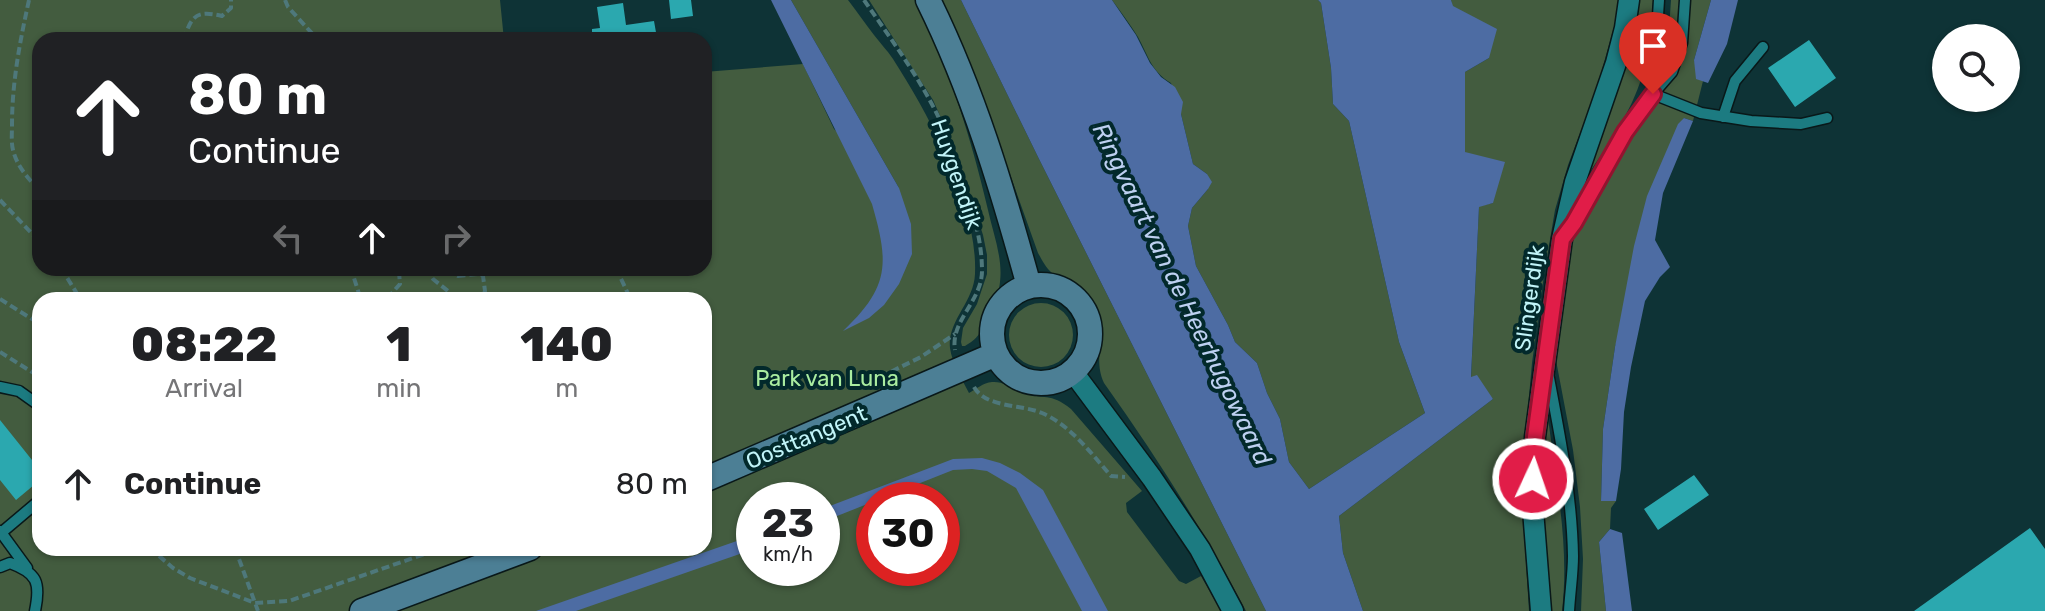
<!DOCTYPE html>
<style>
body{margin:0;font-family:Rubik,sans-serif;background:#f2f2f2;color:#202124;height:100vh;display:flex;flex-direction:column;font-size:30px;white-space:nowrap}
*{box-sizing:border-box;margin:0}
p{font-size:26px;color:#757577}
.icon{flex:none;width:44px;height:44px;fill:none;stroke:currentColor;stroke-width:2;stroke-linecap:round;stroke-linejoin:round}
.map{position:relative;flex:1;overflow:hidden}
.panel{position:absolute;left:32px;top:292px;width:680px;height:264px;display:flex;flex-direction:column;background:#fff;border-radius:24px;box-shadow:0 2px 6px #0004}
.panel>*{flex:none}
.banner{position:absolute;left:32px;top:32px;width:680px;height:244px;border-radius:24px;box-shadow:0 2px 6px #0004;background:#202124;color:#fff;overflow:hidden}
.controls{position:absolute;left:1932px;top:24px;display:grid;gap:16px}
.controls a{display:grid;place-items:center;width:88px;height:88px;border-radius:50%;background:#fff;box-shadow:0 2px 6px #0004;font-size:40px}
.speed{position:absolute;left:736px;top:482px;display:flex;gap:16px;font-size:40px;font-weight:700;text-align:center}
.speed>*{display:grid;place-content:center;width:104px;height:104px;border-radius:50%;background:#fff;box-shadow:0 2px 6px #0004;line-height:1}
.speed small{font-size:20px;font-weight:400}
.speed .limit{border:12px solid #d22;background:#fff;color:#111}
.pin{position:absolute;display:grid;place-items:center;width:68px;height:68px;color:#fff;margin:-82px -34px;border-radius:50% 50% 50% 0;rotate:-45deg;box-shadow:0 0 8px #0007}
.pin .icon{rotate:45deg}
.me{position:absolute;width:88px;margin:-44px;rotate:3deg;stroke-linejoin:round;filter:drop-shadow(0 0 6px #0008)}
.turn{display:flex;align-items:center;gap:28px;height:168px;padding:0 24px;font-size:36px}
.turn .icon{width:104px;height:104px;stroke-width:2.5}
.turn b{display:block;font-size:56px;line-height:68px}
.lanes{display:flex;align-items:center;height:76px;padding:0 24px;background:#0003;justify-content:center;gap:40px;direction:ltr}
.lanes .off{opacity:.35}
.eta{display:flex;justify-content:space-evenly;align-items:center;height:136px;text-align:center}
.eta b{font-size:48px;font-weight:800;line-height:56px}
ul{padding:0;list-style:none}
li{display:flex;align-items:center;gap:24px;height:112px;padding:0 24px}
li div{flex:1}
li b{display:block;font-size:30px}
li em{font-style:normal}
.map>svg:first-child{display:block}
.green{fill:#435c3f;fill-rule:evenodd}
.water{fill:#4d6ca3}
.building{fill:#2ba8af}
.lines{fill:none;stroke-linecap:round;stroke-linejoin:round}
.service-casing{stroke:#091819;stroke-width:13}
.minor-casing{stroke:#091819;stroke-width:23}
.secondary-casing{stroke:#091819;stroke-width:27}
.path{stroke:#4e787b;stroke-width:4;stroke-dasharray:8 4;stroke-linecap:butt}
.service{stroke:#1c7b81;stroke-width:10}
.minor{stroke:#1c7b81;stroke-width:20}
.secondary{stroke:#4c7f95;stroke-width:24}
.route-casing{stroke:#92132f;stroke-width:20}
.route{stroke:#e11d48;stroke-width:14}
.labels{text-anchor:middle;stroke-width:8;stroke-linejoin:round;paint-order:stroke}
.street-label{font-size:22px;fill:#c1f4f8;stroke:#02292b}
.park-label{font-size:22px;fill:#aaeda0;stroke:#02292b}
.water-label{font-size:24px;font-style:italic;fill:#bdd0f1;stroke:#02292b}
</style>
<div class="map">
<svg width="2045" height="611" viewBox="0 0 2045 611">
<rect width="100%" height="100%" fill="#0e3336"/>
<!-- green -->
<path class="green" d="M0 0H500L504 40H40V268H704V72L803 64 834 129 899 188 791 0H848C857 12 865 23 874 35 880 43 887 50 893 59 929 115 978 205 975 274 974 302 947 321 950 348 952 363 962 379 969 393 976 389 983 383 992 382 1004 381 1012 389 1023 393 1044 400 1050 392 1071 409L1142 491 1126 503 1127 512 1179 581 1186 584 1201 576 1221 611H0ZM40 300H704V548H40ZM754 500H822V568H754ZM874 500H942V568H874Z
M869 0H915C949 67 971 137 988 210 993 233 1003 258 1000 282 999 296 986 322 979 334 976 339 970 343 965 346H962L961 342 963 328 977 304 987 274V255L983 235 955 149 933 100Z
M940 0H961L1039 159 1266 611H1246C1204 531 1156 456 1104 383 1092 358 1108 336 1094 310 1084 291 1067 287 1052 273 1046 268 1042 260 1038 253L980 90Z
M1112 0H1318L1321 3 1331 68 1333 104 1349 121 1399 342 1425 413 1309 489 1289 462 1280 419 1267 393 1257 363 1235 342 1228 325 1196 266 1188 226 1192 208 1208 189 1207 174 1193 164 1181 114 1171 83C1151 71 1149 57 1138 37 1130 24 1121 12 1112 0Z
M1451 0H1619L1617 16 1596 91 1568 165 1555 210 1544 275 1532 363 1523 463 1522 498 1529 611H1363L1343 553 1339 516 1493 399 1471 378 1479 206 1493 203 1465 152V72L1489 58 1452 6Z
M1637 0H1653C1651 25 1649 51 1642 76 1631 113 1608 145 1587 176L1620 84 1629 52Z
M1671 0H1711L1694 60 1703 81 1693 121 1684 118 1615 347 1603 429 1601 500 1616 501 1611 508 1610 529 1599 542 1606 611H1581L1583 559 1580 507 1573 450 1555 355 1570 246 1625 146 1658 99 1667 58Z
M1009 335a32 32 0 1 1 64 0a32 32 0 1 1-64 0Z
M1547 410C1555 476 1570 545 1562 611H1551L1540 496Z"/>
<!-- water -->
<path class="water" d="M771 0H791L899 188 911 224 912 254 899 284 884 305 869 318 843 331C890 287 889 263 872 204Z
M961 0H1112L1136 35 1150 63 1161 77 1175 87 1183 102 1181 114 1193 164 1207 174 1212 182 1208 189 1192 208 1188 226 1196 266 1228 325 1235 342 1257 363 1267 393 1280 419 1289 462 1309 489 1425 413 1399 342 1349 121 1333 104 1331 68 1321 3 1318 0H1451L1453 6 1497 29 1489 58 1465 72V152L1505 162 1493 203 1479 207 1471 377 1477 375 1493 399 1339 516 1343 553 1363 611H1266L1039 159Z
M1711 0H1738L1727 44 1708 83 1696 79 1694 60Z
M1684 118 1693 121 1663 193 1655 240 1670 267 1660 277 1645 301 1631 367 1624 412 1621 469 1616 501H1601L1603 429 1615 347 1634 246 1647 196 1678 124Z
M982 458 1000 463 1020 473 1043 490 1108 611H1082L1016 488 987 471 972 469 953 470 822 522V509L953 459Z
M1610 529 1622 533 1632 611H1606L1599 542Z
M754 535V549L576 611H536Z"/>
<!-- building -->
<path class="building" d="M669 0H691L693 16 671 19Z
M623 3 626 25 654 21 657 38 641 40H592V29L600 28 597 7Z
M1809 40 1836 78 1795 107 1768 68Z
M0 420 40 470V480L16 500 0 480Z
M1694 475 1709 495 1658 530 1644 509Z
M2030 528 2045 549V611H1914Z"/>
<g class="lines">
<defs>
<path id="service" d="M1685 0 1682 43 1672 72 1653 94 1701 113 1751 121 1801 124 1827 118
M1723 117 1735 81 1763 47
M1571 227 1625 132 1653 94 1659 0
M1549 378C1560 436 1572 496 1573 556 1573 574 1570 593 1569 611
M0 387 19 391 40 406
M0 531 27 568
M1 533 40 500
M0 567 10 563C37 573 41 582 35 611"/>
<path id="minor" d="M1073 372 1152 478 1200 549 1233 611
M1541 611 1533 510 1535 437 1562 239 1575 182 1616 63 1625 28 1629 0"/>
<path id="secondary" d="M928 0C973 91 1002 188 1029 286
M992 334a49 49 0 1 1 98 0a49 49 0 1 1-98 0Z
M704 480 996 354
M362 611 530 548"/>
</defs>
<!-- service casing -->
<use href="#service" class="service-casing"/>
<!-- minor casing -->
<use href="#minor" class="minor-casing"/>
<!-- secondary casing -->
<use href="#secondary" class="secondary-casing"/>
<!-- path -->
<path class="path" d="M29 0C20 41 12 82 12 125 12 133 11 142 13 150 17 167 29 179 40 191
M285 0 288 7 318 40
M864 0C895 45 929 90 949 141 956 156 960 172 965 188 974 215 982 242 982 271 982 301 950 321 955 350
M184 40C191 15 197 10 222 16L231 8V0
M0 200 40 242
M61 268 81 300
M348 268 354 278 361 300
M426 268 433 279 448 291V300
M449 268 450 271 458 276 478 274 483 276 485 291 482 300
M616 268 631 300
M0 299 40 324
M392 300V293L400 284 399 272 395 268
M0 352 40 377
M870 382 921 357 955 334
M974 387C986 408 1021 404 1042 413 1070 425 1091 453 1111 476L1125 477
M150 548 173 568 190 578 255 603 289 601 442 548
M235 548 258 611"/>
<!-- service -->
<use href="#service" class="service"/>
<!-- minor -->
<use href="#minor" class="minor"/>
<!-- secondary -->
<use href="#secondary" class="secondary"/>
</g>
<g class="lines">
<defs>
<path id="route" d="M1533 479 1535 437 1562 239 1574 223 1625 132 1653 94"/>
</defs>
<!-- route casing -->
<use href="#route" class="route-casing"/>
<!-- route -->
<use href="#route" class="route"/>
</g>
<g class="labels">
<!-- street labels -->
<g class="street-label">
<text transform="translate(957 174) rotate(71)" y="8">Huygendijk</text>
<text transform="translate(1529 298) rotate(-82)" y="8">Slingerdijk</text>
<text transform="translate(806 437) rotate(-23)" y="8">Oosttangent</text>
</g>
<!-- park labels -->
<g class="park-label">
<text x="827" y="386">Park van Luna</text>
</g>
<!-- water labels -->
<g class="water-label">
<text transform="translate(1182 294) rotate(64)" y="8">Ringvaart van de Heerhugowaard</text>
</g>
</g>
</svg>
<div class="controls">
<a><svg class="icon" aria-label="search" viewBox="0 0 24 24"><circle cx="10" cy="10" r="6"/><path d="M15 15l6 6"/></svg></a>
</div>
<div class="speed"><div>23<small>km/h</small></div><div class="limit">30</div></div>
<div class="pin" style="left:1653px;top:94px;background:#d93025"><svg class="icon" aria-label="arrive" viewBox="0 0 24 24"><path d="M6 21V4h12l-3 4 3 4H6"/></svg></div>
<svg class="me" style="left:1533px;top:479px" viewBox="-20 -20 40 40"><circle r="17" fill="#e11d48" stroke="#fff" stroke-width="3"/><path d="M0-11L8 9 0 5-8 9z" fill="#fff"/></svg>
<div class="banner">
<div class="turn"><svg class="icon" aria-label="ahead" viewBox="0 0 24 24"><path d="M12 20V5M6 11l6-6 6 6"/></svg><div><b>80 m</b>Continue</div></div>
<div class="lanes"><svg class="icon off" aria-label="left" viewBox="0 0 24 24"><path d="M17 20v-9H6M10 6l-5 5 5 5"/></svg><svg class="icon" aria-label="ahead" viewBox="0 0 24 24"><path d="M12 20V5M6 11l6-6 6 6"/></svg><svg class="icon off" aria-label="right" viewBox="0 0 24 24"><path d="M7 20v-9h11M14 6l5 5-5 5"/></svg></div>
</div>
<section class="panel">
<div class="eta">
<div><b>08:22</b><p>Arrival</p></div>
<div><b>1</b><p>min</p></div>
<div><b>140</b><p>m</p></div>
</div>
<ul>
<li><svg class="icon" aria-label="ahead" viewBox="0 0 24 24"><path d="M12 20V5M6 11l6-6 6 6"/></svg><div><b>Continue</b></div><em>80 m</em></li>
</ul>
</section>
</div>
